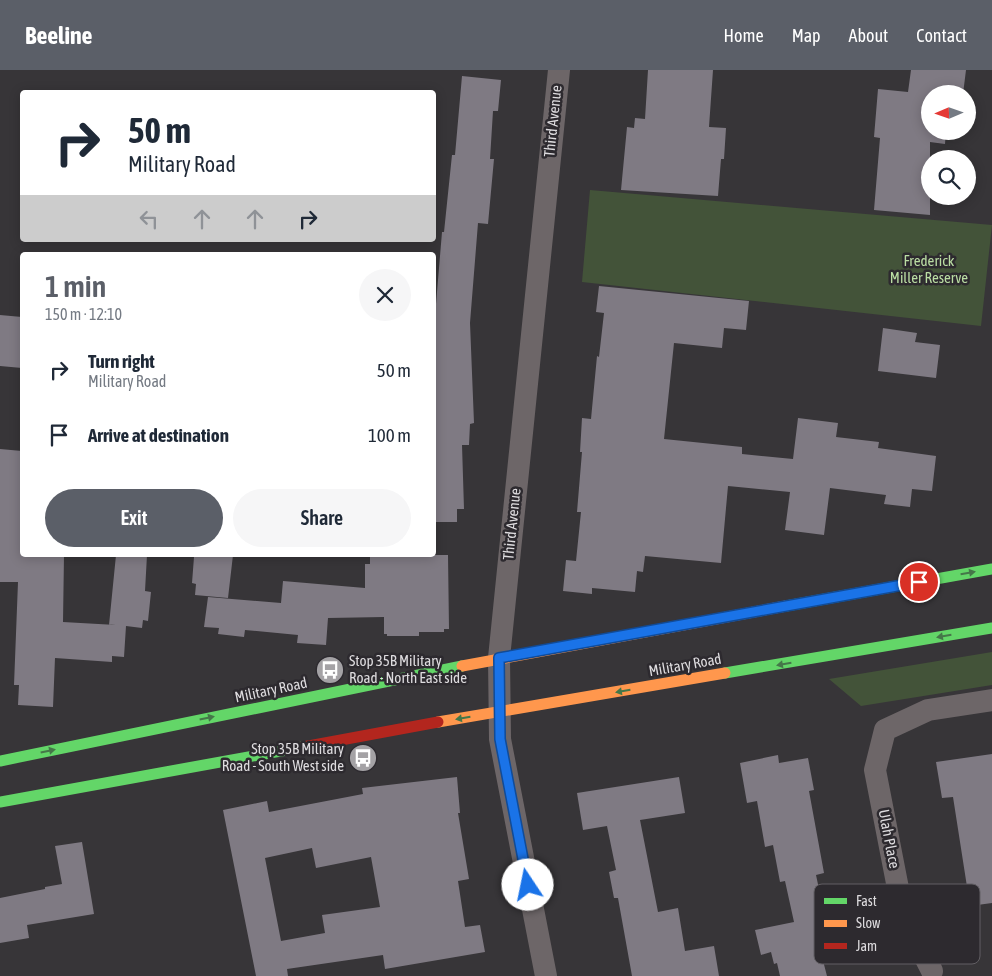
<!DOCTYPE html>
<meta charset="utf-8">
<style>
body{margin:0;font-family:"Asap Condensed",sans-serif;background:#f6f6f7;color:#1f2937;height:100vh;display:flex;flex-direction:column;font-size:19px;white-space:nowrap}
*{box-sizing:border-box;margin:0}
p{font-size:16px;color:#747a83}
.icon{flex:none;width:28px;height:28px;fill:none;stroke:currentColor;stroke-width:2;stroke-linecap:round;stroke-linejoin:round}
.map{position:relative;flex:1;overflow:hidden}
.drawer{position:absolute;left:20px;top:182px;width:416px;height:305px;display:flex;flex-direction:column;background:#fff;border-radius:5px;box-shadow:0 2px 12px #0003}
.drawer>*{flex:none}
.hud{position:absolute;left:20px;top:20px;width:416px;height:152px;border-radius:5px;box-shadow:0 2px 12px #0003;background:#fff;color:#1f2937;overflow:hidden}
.needle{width:32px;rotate:268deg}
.tools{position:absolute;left:921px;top:15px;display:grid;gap:10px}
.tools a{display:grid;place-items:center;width:55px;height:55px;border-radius:50%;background:#fff;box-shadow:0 2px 12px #0003;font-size:25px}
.pin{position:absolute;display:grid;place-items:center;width:42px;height:42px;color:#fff;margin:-21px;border:2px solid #fff;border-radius:50%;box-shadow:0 1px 5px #0007}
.me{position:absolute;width:55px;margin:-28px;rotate:349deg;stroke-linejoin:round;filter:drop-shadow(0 0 4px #0008)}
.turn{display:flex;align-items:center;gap:18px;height:105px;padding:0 25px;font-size:22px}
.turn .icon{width:65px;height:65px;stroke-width:2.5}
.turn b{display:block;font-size:35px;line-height:42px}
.lanes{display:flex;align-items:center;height:48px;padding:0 25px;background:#0003;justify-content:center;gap:25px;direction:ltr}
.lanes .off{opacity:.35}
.round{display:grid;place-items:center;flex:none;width:52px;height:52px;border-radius:26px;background:#f6f6f7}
.summary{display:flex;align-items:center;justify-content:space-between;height:85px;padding:0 25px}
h1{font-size:30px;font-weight:600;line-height:38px;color:#5b5f68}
.cta{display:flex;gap:10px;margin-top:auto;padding:10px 25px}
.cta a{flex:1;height:58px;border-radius:30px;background:#5b5f68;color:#fff;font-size:20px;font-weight:600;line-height:58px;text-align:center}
.cta a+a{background:#f6f6f7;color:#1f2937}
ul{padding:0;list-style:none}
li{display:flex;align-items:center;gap:15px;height:65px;padding:0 25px}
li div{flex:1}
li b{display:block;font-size:19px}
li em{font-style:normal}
header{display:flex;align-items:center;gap:30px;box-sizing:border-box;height:70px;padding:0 25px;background:#5b5f68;color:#fff}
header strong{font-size:24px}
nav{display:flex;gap:28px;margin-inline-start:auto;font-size:18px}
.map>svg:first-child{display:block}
.green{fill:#435339}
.building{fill:#7f7a83;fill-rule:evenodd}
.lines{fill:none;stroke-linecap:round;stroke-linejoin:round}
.street{stroke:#6d6668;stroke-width:22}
.fast{stroke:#63d668;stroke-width:11}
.slow{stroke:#ff974d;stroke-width:11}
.jam{stroke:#b3261e;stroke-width:11}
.oneway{fill:#457749}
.route-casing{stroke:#114b97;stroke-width:12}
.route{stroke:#1a73e8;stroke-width:9}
.labels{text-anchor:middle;stroke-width:5;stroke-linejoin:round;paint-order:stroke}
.street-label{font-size:15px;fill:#dedcdf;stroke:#2d2a2f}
.park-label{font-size:15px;fill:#badda3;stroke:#2d2a2f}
.poi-label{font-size:15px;fill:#dedcdf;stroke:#2d2a2f;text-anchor:start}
.key{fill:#2d2a2f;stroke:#625f64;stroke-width:1}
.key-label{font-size:14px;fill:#dedcdf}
</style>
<header>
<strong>Beeline</strong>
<nav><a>Home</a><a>Map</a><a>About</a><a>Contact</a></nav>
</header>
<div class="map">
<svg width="992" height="906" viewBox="0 0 992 906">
<rect width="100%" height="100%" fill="#373538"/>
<!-- green -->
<path class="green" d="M590 120 992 155 981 256 582 212Z
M992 582V615L861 636 829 609Z"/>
<!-- building -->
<path class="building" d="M648 0H713L709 57 726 58 724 89H721L718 126 621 120 627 57 634 58 635 48 645 49Z
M911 0H966L963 24H930V61H946L945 74 930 72V145L874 140 880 68 874 67 878 19 908 22Z
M462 6 501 10 498 41H493L490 89H494L488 154 478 153 470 253 474 353 470 354 469 375H462L464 439H457V452H434V246H435L442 162H444L452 85H455Z
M599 216 749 231 746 260 724 258 722 278 674 273 664 369 742 377V384L793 389 798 348 838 353 836 367 879 372 878 378 936 386 932 421 912 419 910 437 884 434 886 425 830 418 824 465 785 460 790 422 728 416 721 493 645 486 643 502 637 501 635 522 592 518V524L563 521 566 490 576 491 581 442H577L582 382H580L582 348 591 349 597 286 599 287 604 243 596 242Z
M0 245 22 247V298L0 296Z
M883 258 917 263 915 272 940 275 936 308 878 301Z
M0 379 22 381V485H64L63 552 116 555H109L116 485H147L145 521 151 522 148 551 143 550 142 558 126 556 124 587 112 586V592L55 588 53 637 18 635 19 615H14L18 512H0Z
M199 485H233L228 528 195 525 196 514 192 513 194 487H199Z
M370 485H448L449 559H444V562H419V566H387V564H384V547L328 548 326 575 297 573 298 565 245 560 244 567 218 564 219 558 204 557 208 527 281 533 283 511 365 518V494H370Z
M992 684V833L970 836 953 727 942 728 936 692Z
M778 685 779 693 808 688 814 720 809 721 824 803 816 805 829 866H828L831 881 821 883 827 906H780L777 893 774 894 771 882 761 885 755 860 794 852 785 811 780 812 773 775 765 777 757 731 747 733 740 693Z
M457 707 460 743H458L469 809 458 811 465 857 480 855 485 882 385 899 383 885 287 899 288 906H256L223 740 267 731 269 742 363 724 362 718ZM312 778 316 798 371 787 380 837 322 845 325 863 281 871 265 788Z
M679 707 685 743 640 750 658 842 678 838 685 881 714 876 719 906H632L618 828H614L609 802 616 800 607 756 583 760 577 723Z
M82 772 94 844 27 855 29 868 0 873V828L45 819V817L62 814 55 776Z"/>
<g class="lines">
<!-- street -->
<path class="street" d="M932 901 903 844 875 700 885 660 928 640 992 630
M546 906 500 669 499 588 559 0"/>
<!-- fast -->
<path class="fast" d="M786 536 992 499
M725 603 992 558
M0 691 462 596
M0 732 303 677"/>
<!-- slow -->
<path class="slow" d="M462 596 786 536
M438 652 725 603"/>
<!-- jam -->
<path class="jam" d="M303 677 438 652"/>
</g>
<!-- one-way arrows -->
<defs><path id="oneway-solid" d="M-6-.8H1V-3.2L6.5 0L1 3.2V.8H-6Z" transform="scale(1.25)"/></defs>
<g class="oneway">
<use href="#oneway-solid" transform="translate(968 503) rotate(-10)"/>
<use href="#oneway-solid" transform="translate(944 566) rotate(170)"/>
<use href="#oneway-solid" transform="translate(784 594) rotate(170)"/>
<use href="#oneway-solid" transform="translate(623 621) rotate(170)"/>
<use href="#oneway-solid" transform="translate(207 648) rotate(-12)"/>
<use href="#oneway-solid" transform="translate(463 648) rotate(170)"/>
<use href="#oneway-solid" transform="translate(48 681) rotate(-12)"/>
</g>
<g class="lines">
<defs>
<path id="route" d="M528 815 500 669 499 588 919 512"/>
</defs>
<!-- route casing -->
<use href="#route" class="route-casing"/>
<!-- route -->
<use href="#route" class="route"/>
</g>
<!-- icons -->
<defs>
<symbol id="bus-disc" viewBox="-11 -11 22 22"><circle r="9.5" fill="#a4a2a5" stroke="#2d2a2f"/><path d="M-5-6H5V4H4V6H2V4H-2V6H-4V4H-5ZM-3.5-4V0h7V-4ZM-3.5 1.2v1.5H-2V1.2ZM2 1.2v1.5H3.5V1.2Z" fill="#fff"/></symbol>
</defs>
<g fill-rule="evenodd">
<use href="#bus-disc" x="314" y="584" width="32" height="32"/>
<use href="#bus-disc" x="347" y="672" width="32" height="32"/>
</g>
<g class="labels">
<!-- street labels -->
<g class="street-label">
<text transform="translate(553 51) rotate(-84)" y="5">Third Avenue</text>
<text transform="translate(512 454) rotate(-84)" y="5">Third Avenue</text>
<text transform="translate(685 595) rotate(-10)" y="5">Military Road</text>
<text transform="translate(271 620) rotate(-12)" y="5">Military Road</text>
<text transform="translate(889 769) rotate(79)" y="5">Ulah Place</text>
</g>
<!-- park labels -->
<g class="park-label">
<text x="929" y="196">Frederick<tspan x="929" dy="17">Miller Reserve</tspan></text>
</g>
<!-- poi labels -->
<g class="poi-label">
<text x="349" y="596">Stop 35B Military<tspan x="349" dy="17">Road - North East side</tspan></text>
<text x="344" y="684" text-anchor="end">Stop 35B Military<tspan x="344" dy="17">Road - South West side</tspan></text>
</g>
</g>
<!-- legend -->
<rect x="814" y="814" width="166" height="80" rx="8" class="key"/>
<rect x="824" y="828" width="23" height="6" fill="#63d668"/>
<rect x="824" y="850" width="23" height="7" fill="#ff974d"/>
<rect x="824" y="873" width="23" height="6" fill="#b3261e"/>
<g class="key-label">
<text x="856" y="836">Fast</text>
<text x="856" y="858">Slow</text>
<text x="856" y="881">Jam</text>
</g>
</svg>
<div class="tools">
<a><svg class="needle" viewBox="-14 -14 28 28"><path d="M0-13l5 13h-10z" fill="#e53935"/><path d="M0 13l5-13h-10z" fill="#747a83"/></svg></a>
<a><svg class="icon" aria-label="search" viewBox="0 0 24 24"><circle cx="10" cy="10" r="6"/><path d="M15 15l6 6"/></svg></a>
</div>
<div class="pin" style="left:919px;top:512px;background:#d93025"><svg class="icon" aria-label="arrive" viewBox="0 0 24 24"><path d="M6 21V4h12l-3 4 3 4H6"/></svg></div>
<svg class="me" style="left:528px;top:815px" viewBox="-20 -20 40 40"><circle r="19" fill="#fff"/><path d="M0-13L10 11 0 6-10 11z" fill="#1a73e8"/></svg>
<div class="hud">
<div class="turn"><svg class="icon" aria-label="right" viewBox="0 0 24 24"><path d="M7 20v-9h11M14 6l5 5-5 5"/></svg><div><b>50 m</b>Military Road</div></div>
<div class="lanes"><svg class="icon off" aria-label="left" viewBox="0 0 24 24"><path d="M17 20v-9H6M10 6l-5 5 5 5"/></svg><svg class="icon off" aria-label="ahead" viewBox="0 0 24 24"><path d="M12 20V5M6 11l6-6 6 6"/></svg><svg class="icon off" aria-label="ahead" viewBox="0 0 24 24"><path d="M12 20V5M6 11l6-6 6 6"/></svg><svg class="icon" aria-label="right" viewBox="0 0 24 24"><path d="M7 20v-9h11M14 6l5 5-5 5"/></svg></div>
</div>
<section class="drawer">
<div class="summary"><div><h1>1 min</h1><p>150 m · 12:10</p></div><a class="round"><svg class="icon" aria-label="close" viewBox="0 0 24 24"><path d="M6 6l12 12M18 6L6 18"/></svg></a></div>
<ul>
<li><svg class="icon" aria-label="right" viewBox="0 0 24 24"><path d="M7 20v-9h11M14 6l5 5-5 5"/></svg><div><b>Turn right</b><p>Military Road</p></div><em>50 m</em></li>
<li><svg class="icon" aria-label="arrive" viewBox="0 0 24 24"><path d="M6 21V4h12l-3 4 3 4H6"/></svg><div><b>Arrive at destination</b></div><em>100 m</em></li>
</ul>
<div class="cta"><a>Exit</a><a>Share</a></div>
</section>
</div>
